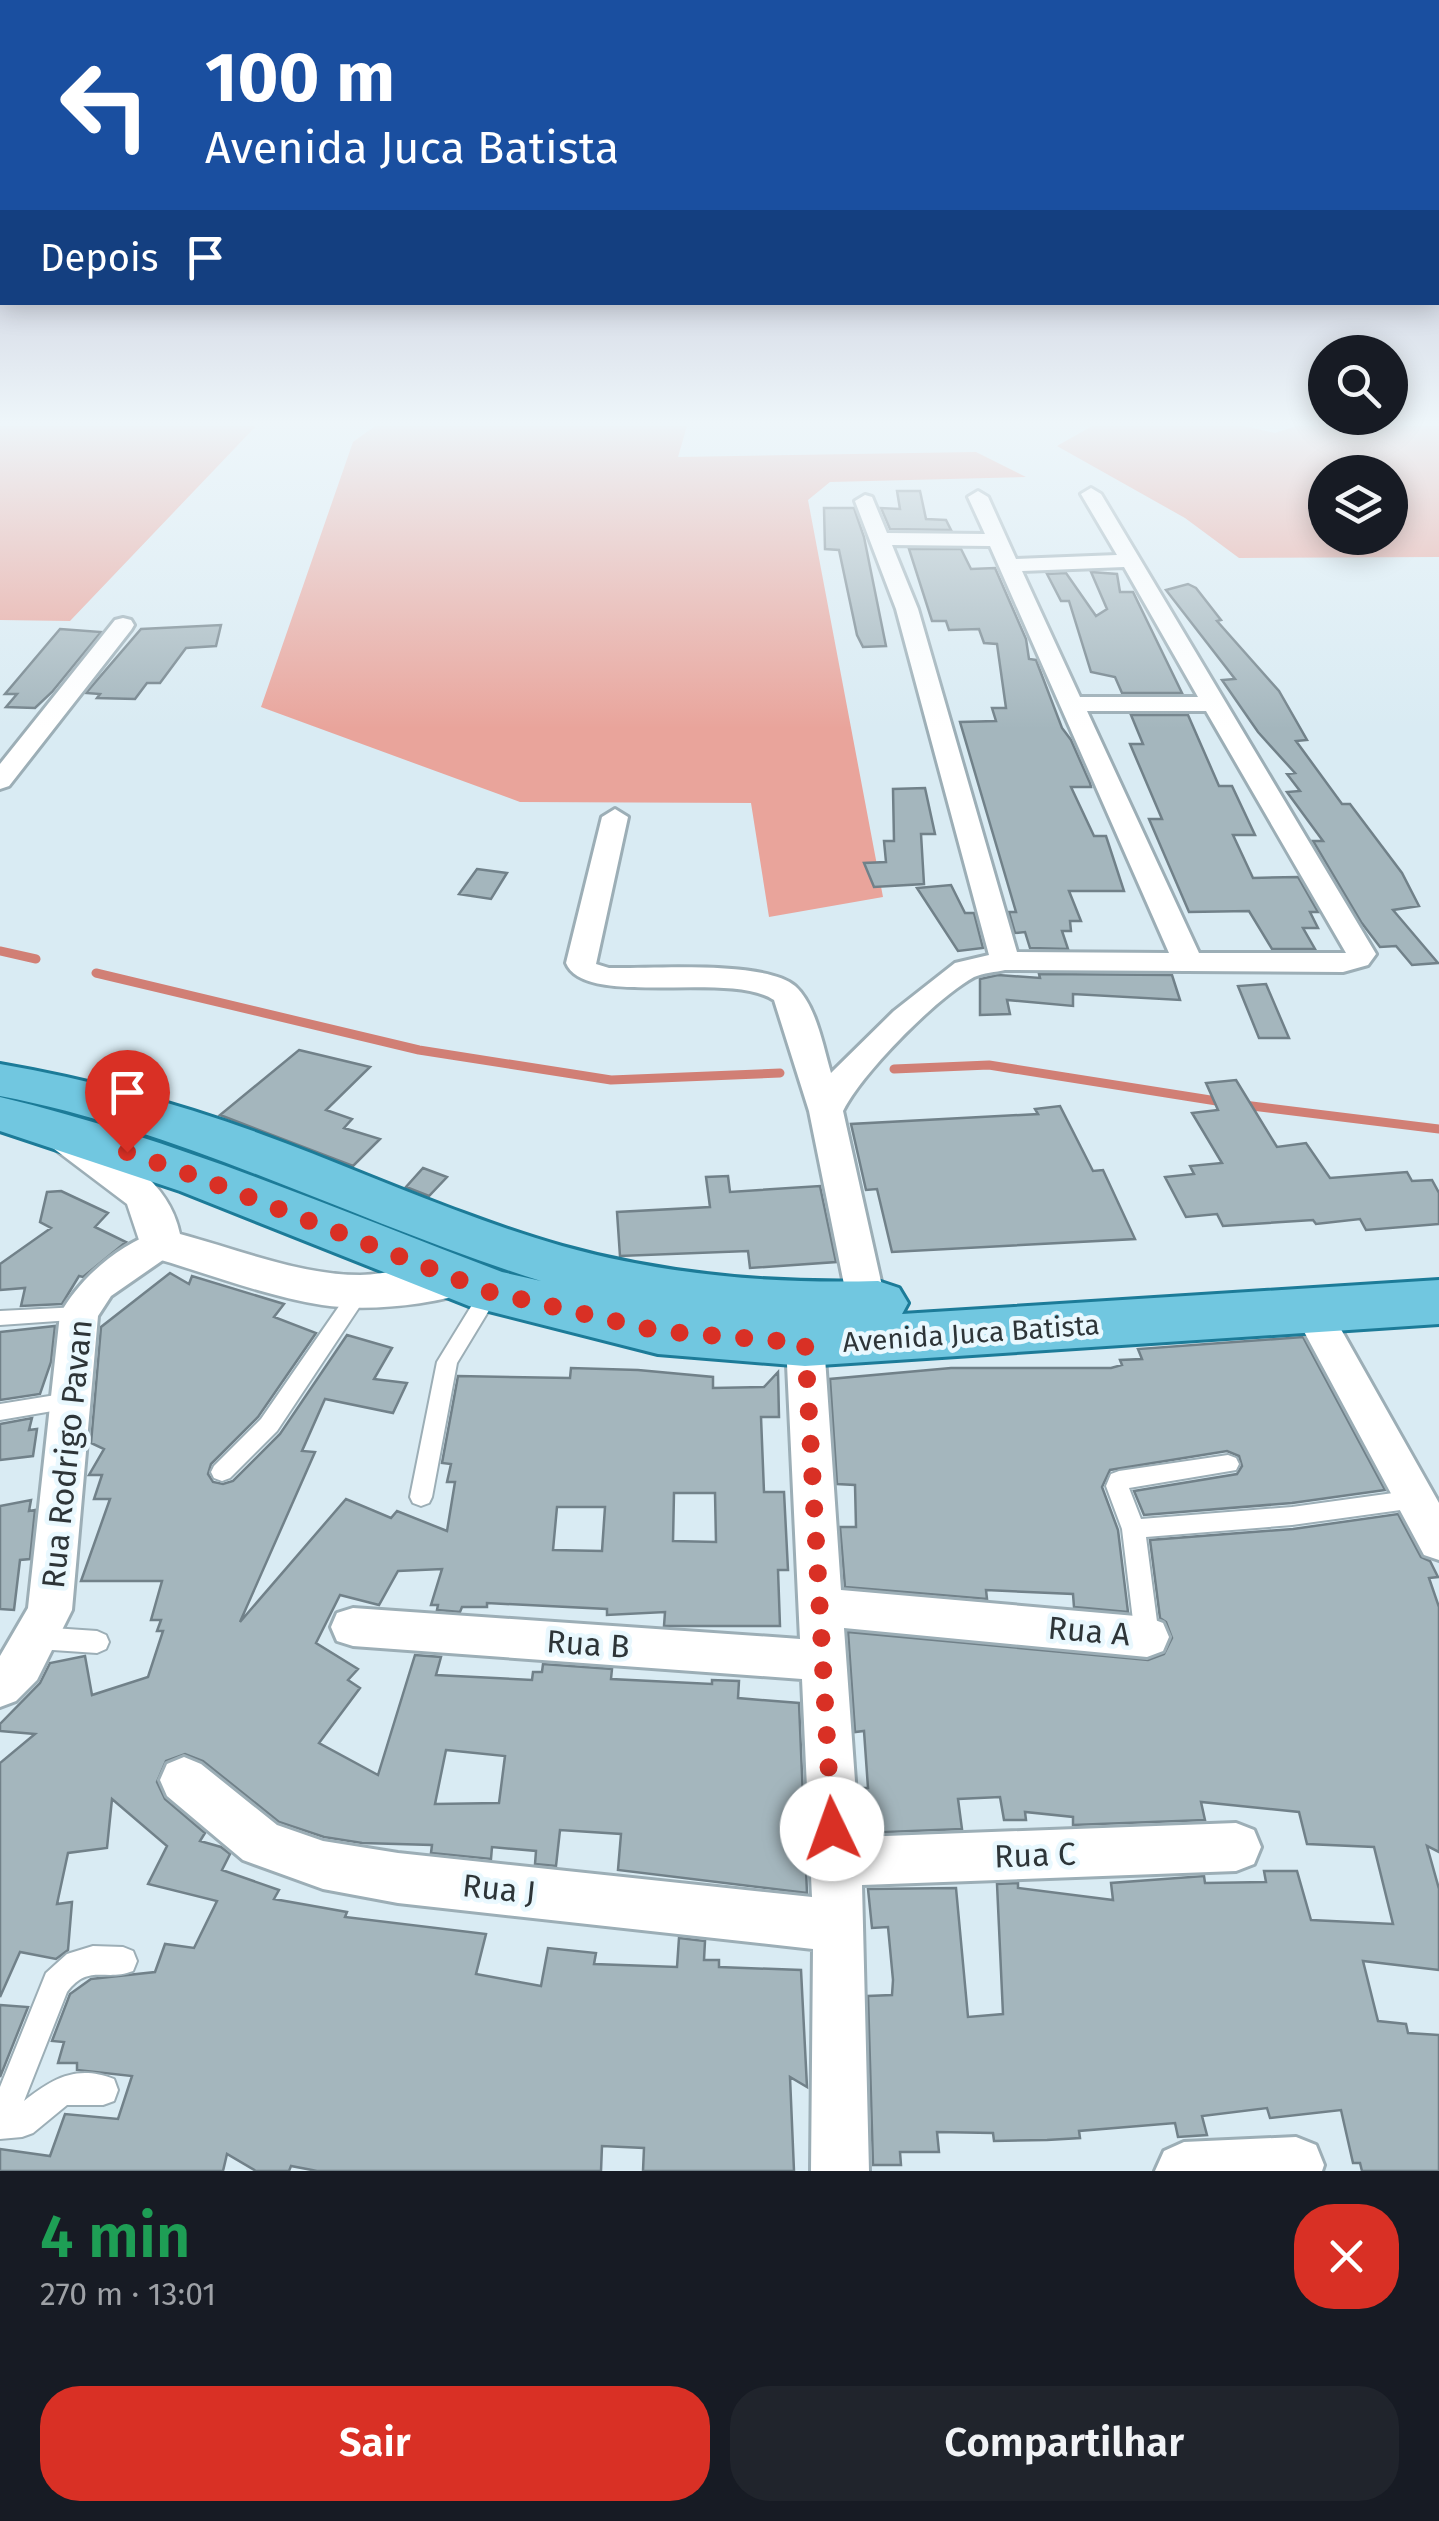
<!DOCTYPE html>
<html lang="pt">
<meta charset="utf-8">
<style>
body{margin:0;font-family:"Fira Sans",sans-serif;background:#20242c;color:#f1f3f6;height:100vh;display:flex;flex-direction:column;font-size:38px;white-space:nowrap}
*{box-sizing:border-box;margin:0}
p{font-size:32px;color:#9ea1a6}
.icon{flex:none;width:55px;height:55px;fill:none;stroke:currentColor;stroke-width:2;stroke-linecap:round;stroke-linejoin:round}
.map{position:relative;height:2171px;overflow:hidden}
.sheet{display:flex;flex-direction:column;background:#171b24;flex:1}
.sheet>*{flex:none}
.guide{position:absolute;left:0px;top:0px;width:1440px;height:305px;box-shadow:0 5px 25px #0003;background:#1a4fa0;color:#fff;overflow:hidden}
.controls{position:absolute;left:1308px;top:335px;display:grid;gap:20px}
.controls a{display:grid;place-items:center;width:100px;height:100px;border-radius:50%;background:#171b24;box-shadow:0 5px 25px #0003;font-size:50px}
.pin{position:absolute;display:grid;place-items:center;width:85px;height:85px;color:#fff;margin:-102px -42px;border-radius:50% 50% 50% 0;rotate:-45deg;box-shadow:0 0 10px #0007}
.pin .icon{rotate:45deg}
.me{position:absolute;width:110px;margin:-55px;rotate:357deg;stroke-linejoin:round;filter:drop-shadow(0 0 8px #0008)}
.turn{display:flex;align-items:center;gap:35px;height:210px;padding:0 40px;font-size:45px}
.turn .icon{width:130px;height:130px;stroke-width:2.5}
.turn b{display:block;font-size:70px;line-height:85px}
.then{display:flex;align-items:center;height:95px;padding:0 40px;background:#0003;gap:20px;font-size:38px}
.round{display:grid;place-items:center;flex:none;width:105px;height:105px;border-radius:40px;background:#20242c}
.headline{display:flex;align-items:center;justify-content:space-between;height:170px;padding:0 40px}
h1{font-size:60px;font-weight:600;line-height:75px;color:#1e9e55}
.action{display:flex;gap:20px;margin-top:auto;padding:20px 40px}
.action a{flex:1;height:115px;border-radius:40px;background:#d93025;color:#fff;font-size:40px;font-weight:600;line-height:115px;text-align:center}
.action a+a{background:#20242c;color:#f1f3f6}
.map>svg:first-child{display:block}
.green{fill:#e9a49b;fill-rule:evenodd}
.lines{fill:none;stroke-linecap:round;stroke-linejoin:round}
.stream{stroke:#d17f75;stroke-width:9}
.building{fill:#a4b6bd;stroke:#718189;stroke-width:2.5;fill-rule:evenodd}
.service-casing{stroke:#9caeb6;stroke-width:4}
.minor-casing{stroke:#9caeb6;stroke-width:6}
.tertiary-casing{stroke:#9caeb6;stroke-width:5}
.primary-casing{stroke:#1c7b98;stroke-width:6}
.service{fill:#fff;fill-rule:evenodd}
.minor{fill:#fff;fill-rule:evenodd}
.tertiary{fill:#fff;fill-rule:evenodd}
.primary{fill:#71c7e0;fill-rule:evenodd}
.route{stroke:#d93025;stroke-width:18;stroke-dasharray:0 32.4}
.labels{text-anchor:middle;stroke-width:9;stroke-linejoin:round;paint-order:stroke}
.street-label{font-size:28px;fill:#2e3538;stroke:#e9f8fe}
.near-street-label{font-size:32px;fill:#2e3538;stroke:#e9f8fe}
</style>
<div class="map">
<svg width="1439" height="2171" viewBox="0 0 1439 2171">
<rect width="100%" height="100%" fill="#d9ebf3"/>
<!-- green -->
<path class="green" d="M0 426H256L70 621 0 620Z
M375 426H687L678 457 976 452 1026 477 830 482 808 500 883 897 769 917 751 803 520 802 261 707 353 442Z
M1092 426H1244L1275 433 1296 426H1439V557L1239 558 1185 518 1057 446ZM1325 472H1390V538H1325Z"/>
<g class="lines">
<!-- stream -->
<path class="stream" d="M0 951 36 959
M96 973 419 1050 611 1080 780 1073
M894 1069 989 1065 1223 1102
M1244 1105 1439 1129"/>
</g>
<!-- building -->
<path class="building" d="M897 491H920L926 519 946 520 951 530 890 529 881 508 900 509Z
M824 508H854L864 537 886 646 863 647 857 635 839 550 825 549Z
M909 549H961L971 569 995 568 1026 639 1029 659 1036 660 1062 728 1071 740 1090 783 1091 787H1071L1094 836H1106L1124 891H1069L1081 921H1070L1071 931H1062L1068 949 1030 948 1025 932 1015 933 1009 912H1016L960 722 996 721 992 708H1006L997 644 984 643 979 629 949 630 946 621H932Z
M1091 572 1117 574 1120 592H1133L1182 693H1122L1115 677 1091 672 1069 601H1061L1047 574 1066 573 1096 616 1107 609Z
M1188 584 1196 588 1221 620 1217 621 1279 691 1307 740 1296 741 1342 804H1350L1402 873 1419 906 1393 910 1438 963 1412 965 1396 946 1380 947 1361 922 1313 841H1323L1287 792 1300 791 1287 774 1295 773 1258 732 1222 680 1235 679 1166 590Z
M221 625 216 646 186 648 160 683H147L135 699 97 698 100 694 86 693 141 629Z
M60 629 101 632 52 692 35 708 6 707 17 694H5Z
M1131 715H1188L1219 786H1232L1255 835H1233L1253 878 1298 877 1318 912H1310L1318 928H1303L1315 949H1272L1249 911 1189 912 1149 819H1162L1130 744H1143Z
M925 788 935 834H921L924 884 874 887 864 863 886 862 884 841H894L893 789Z
M477 869 507 873 491 899 459 894Z
M951 885 965 913H974L983 948 958 951 917 888Z
M1039 974 1172 975 1180 1000 1073 994V1006L1007 1000 1010 1014 980 1015V979L998 975 1040 978Z
M1266 984 1289 1038H1259L1238 986Z
M299 1050 370 1067 326 1110 352 1119 344 1128 380 1139 353 1166 220 1115Z
M1236 1080 1277 1147 1306 1143 1330 1178 1407 1172 1412 1181 1432 1180 1439 1193V1224L1366 1230 1360 1219 1316 1224 1313 1220 1223 1226 1217 1214 1186 1217 1165 1177 1194 1174 1190 1166 1222 1163 1192 1113 1218 1110 1206 1083Z
M1060 1106 1093 1171 1103 1170 1135 1239 892 1252 877 1189 866 1190 851 1124 1038 1114 1035 1109Z
M423 1168 447 1177 429 1196 406 1187Z
M728 1176 730 1192 820 1186 836 1262 750 1268 748 1251 620 1256 617 1212 710 1207 706 1177Z
M61 1191 108 1213 95 1227 126 1242 83 1277 79 1276 62 1304 21 1306 25 1288 0 1290V1264L51 1228 40 1222 47 1192Z
M170 1273 189 1284 192 1276 284 1304 274 1317 316 1333 258 1417 211 1464 208 1474 213 1482 223 1484 233 1481 280 1434 347 1335 392 1348 374 1379 407 1383 393 1413 325 1399 302 1451 315 1452 240 1622 346 1499 391 1518 397 1511 447 1531 455 1482H447L451 1464 442 1463 458 1376 570 1378 571 1368 638 1370 713 1377V1388L764 1387 778 1372 779 1417H761L764 1492H784L788 1570H778L780 1626H664L665 1612 607 1615V1609L487 1603V1607H462L460 1612 437 1610 438 1605H431L442 1569 398 1571 379 1605 340 1595 316 1643 358 1669 348 1680 360 1688 319 1743 378 1775 415 1655 441 1657 436 1675 532 1680 533 1672H542L543 1664 612 1669 611 1679 712 1684V1680L739 1681 738 1698 799 1703 807 1893 618 1870 621 1834 560 1830 556 1866 535 1864 536 1851 492 1847 491 1859 431 1853 432 1845 362 1843 324 1837 279 1822 203 1761 185 1754 166 1761 157 1782 165 1799 205 1833 200 1841 221 1847 230 1854 222 1870 279 1890 274 1899 347 1912 345 1917 486 1934 476 1974 541 1986 548 1948 596 1953 594 1964 677 1967 679 1938 705 1941 704 1960H719V1967L801 1970 807 2087 790 2077 794 2171H643L644 2148 602 2146 601 2171H317L291 2166 289 2171H256L227 2154 223 2171H0V2149L50 2156 65 2114 118 2119 132 2076 77 2070V2063H58L64 2042 52 2041 70 1994 91 1979 155 1972 165 1944 194 1948 217 1901 148 1884 167 1846 112 1799 107 1848 68 1853 57 1904 72 1902 68 1950 56 1959 20 1952 0 1997V1763L35 1734 0 1731V1724L40 1683 50 1663 85 1656 92 1695 148 1677 163 1631H157L161 1620H151L162 1581H81L110 1499H94L102 1475H89L104 1449 91 1443 101 1327ZM674 1493H715L716 1542 673 1541ZM557 1507H605L602 1551 553 1550ZM446 1750 505 1756 499 1803 435 1804Z
M55 1326 51 1362 40 1394 0 1400V1332Z
M1303 1337 1385 1490 1292 1503 1144 1515 1134 1491 1237 1474 1242 1466 1239 1456 1227 1451 1110 1470 1102 1487 1118 1530 1128 1612 1074 1607 1073 1594 986 1590 987 1599 845 1587 840 1527H856L855 1485 837 1484 830 1379 951 1368H1111L1122 1365 1120 1360 1142 1359 1138 1349Z
M32 1418 29 1430 37 1429 33 1456 0 1460V1424Z
M31 1500 29 1511 35 1510 30 1559 20 1560 14 1610 0 1609V1506Z
M1398 1514 1421 1557 1430 1561 1438 1577 1429 1578 1439 1607V1852L1427 1846 1439 1889V1970L1363 1961 1378 2021 1406 2024 1408 2033 1439 2035V2171H1362L1360 2163H1353L1341 2110 1270 2118 1267 2108 1202 2116 1207 2135 1178 2137 1175 2123 1079 2131 1080 2138 1047 2140 994 2141 993 2133 937 2132 939 2152H900L901 2165H873L868 1996 892 1995 893 1980 888 1927 872 1928 868 1889 956 1888 968 2017 1003 2014 997 1884 1018 1883V1888L1113 1900 1111 1883 1204 1876 1205 1883 1266 1882 1264 1871H1297L1311 1920 1393 1924 1374 1847 1307 1844 1299 1812 1201 1802 1205 1820 1073 1825V1817L1025 1812 1026 1820H1004L1000 1797 958 1799 962 1829 862 1833 859 1788H868L864 1731 855 1732 848 1632 1148 1660 1164 1654 1172 1638 1166 1622 1160 1618 1150 1540 1293 1529Z
M0 2005 28 2007 0 2077Z"/>
<g class="lines">
<defs>
<path id="service" d="M360 1284 367 1286 370 1291 277 1431 230 1478 222 1481 214 1478 211 1472 214 1466 261 1419 353 1286Z
M490 1285 497 1287 500 1292 457 1363 432 1497 429 1503 421 1506 413 1503 410 1497 437 1362 483 1287Z
M79 1307 86 1309 89 1314 86 1319 0 1325V1311Z
M68 1393 76 1395 79 1401 76 1407 0 1420V1404Z
M1228 1455 1236 1458 1239 1464 1236 1470 1129 1488 1141 1519 1292 1507 1415 1490 1423 1493 1426 1499 1423 1505 1415 1508 1292 1525 1146 1537 1159 1637 1156 1644 1147 1648 1138 1644 1135 1637 1122 1529 1106 1486 1111 1474 1119 1471Z
M38 1627 97 1631 106 1635 109 1642 106 1649 97 1653 38 1649 29 1645 26 1638 29 1631Z
M93 1946 123 1947 133 1951 137 1961 133 1971C105 1982 89 1963 67 1992L24 2101C52 2079 76 2064 114 2079L118 2090 114 2101 103 2105H67L33 2133 22 2137 0 2139V2087L46 1973 67 1954Z"/>
<path id="minor" d="M1091 488 1101 494 1376 954 1368 965 1343 972 1005 970C996 972 983 973 974 977 936 998 862 1073 843 1111L886 1304 880 1314 867 1318 854 1314 848 1304 809 1111 774 1000C730 970 584 1009 566 963L602 817 615 809 628 817 596 964 609 968C650 969 765 960 795 986 816 1005 823 1046 831 1073L894 1011 955 963 989 955 896 609 855 501 865 495 872 497 887 533 985 534 968 497 978 491 988 497 1016 559 1117 555 1081 494ZM892 545 990 546 1169 953 1017 952 918 609ZM1124 567 1198 697H1080L1022 571ZM1087 711H1206L1346 953H1199Z
M123 618 131 620 134 625 131 630 9 786 0 789V764L115 620Z
M160 1231 173 1235 178 1244 173 1253 111 1296 98 1316 72 1610 37 1680 16 1701 0 1707V1656L28 1608 60 1314C80 1278 120 1243 160 1231Z
M1312 1297 1325 1301 1439 1503V1560L1424 1555 1293 1311 1299 1301Z
M805 1329 819 1333 824 1343 841 1590 1147 1617 1163 1623 1169 1637 1163 1651 1147 1657 844 1628 859 1837 1236 1823 1254 1830 1261 1847 1254 1864 1236 1871 862 1885 869 2171H811L813 1949 398 1903 323 1889 243 1860 167 1796 160 1780 167 1764 184 1757 201 1764 277 1825 323 1841 398 1853 812 1897 802 1679 353 1646 337 1641 331 1627 337 1613 353 1608 800 1639 786 1343 791 1333Z
M1296 2137 1316 2145 1324 2165 1322 2171H1155L1164 2151 1184 2142Z"/>
<path id="tertiary" d="M64 1122 79 1125C120 1156 169 1180 180 1234 237 1249 300 1275 360 1275 397 1274 438 1258 474 1269L481 1280 474 1291C429 1305 369 1312 322 1305 264 1296 201 1271 144 1255L127 1204 49 1145 43 1135 49 1125Z"/>
<path id="primary" d="M0 1064C98 1081 192 1107 285 1143 377 1178 468 1219 562 1246 665 1275 771 1284 878 1281L899 1288 908 1303 902 1314 1439 1280V1324L805 1366 658 1354 469 1306 180 1191 0 1131V1097C172 1138 337 1209 502 1272L541 1281C358 1224 189 1132 0 1096Z"/>
</defs>
<!-- service casing -->
<use href="#service" class="service-casing"/>
<!-- minor casing -->
<use href="#minor" class="minor-casing"/>
<!-- tertiary casing -->
<use href="#tertiary" class="tertiary-casing"/>
<!-- primary casing -->
<use href="#primary" class="primary-casing"/>
<!-- service -->
<use href="#service" class="service"/>
<!-- minor -->
<use href="#minor" class="minor"/>
<!-- tertiary -->
<use href="#tertiary" class="tertiary"/>
<!-- primary -->
<use href="#primary" class="primary"/>
</g>
<!-- sky -->
<linearGradient id="sky" x2="0" y2="1"><stop stop-color="#9f9fba"/><stop offset="0.58" stop-color="#eef6fa"/><stop offset="1" stop-color="#eef6fa" stop-opacity="0"/></linearGradient>
<rect width="1439" height="729" fill="url(#sky)"/>
<g class="lines">
<!-- route -->
<path class="route" d="M127 1152 200 1178 490 1292 658 1331 805 1343 832 1829"/>
</g>
<g class="labels">
<!-- street labels -->
<g class="street-label">
<text transform="translate(971 1333) rotate(-4)" y="10">Avenida Juca Batista</text>
</g>
<!-- near-street labels -->
<g class="near-street-label">
<text transform="translate(67 1454) rotate(-84)" y="11">Rua Rodrigo Pavan</text>
<text transform="translate(1089 1631) rotate(5)" y="11">Rua A</text>
<text transform="translate(588 1644) rotate(4)" y="11">Rua B</text>
<text transform="translate(1035 1855) rotate(-2)" y="11">Rua C</text>
<text transform="translate(499 1889) rotate(6)" y="11">Rua J</text>
</g>
</g>
</svg>
<div class="controls">
<a><svg class="icon" aria-label="search" viewBox="0 0 24 24"><circle cx="10" cy="10" r="6"/><path d="M15 15l6 6"/></svg></a>
<a><svg class="icon" aria-label="layers" viewBox="0 0 24 24"><path d="M12 4l9 5-9 5-9-5zM3 14l9 5 9-5"/></svg></a>
</div>
<div class="pin" style="left:127px;top:1152px;background:#d93025"><svg class="icon" aria-label="arrive" viewBox="0 0 24 24"><path d="M6 21V4h12l-3 4 3 4H6"/></svg></div>
<svg class="me" style="left:832px;top:1829px" viewBox="-20 -20 40 40"><circle r="19" fill="#fff"/><path d="M0-13L10 11 0 6-10 11z" fill="#d93025"/></svg>
<div class="guide">
<div class="turn"><svg class="icon" aria-label="left" viewBox="0 0 24 24"><path d="M17 20v-9H6M10 6l-5 5 5 5"/></svg><div><b>100 m</b>Avenida Juca Batista</div></div>
<div class="then">Depois<svg class="icon" aria-label="arrive" viewBox="0 0 24 24"><path d="M6 21V4h12l-3 4 3 4H6"/></svg></div>
</div>
</div>
<section class="sheet">
<div class="headline"><div><h1>4 min</h1><p>270 m · 13:01</p></div><a class="round" style="background:#d93025;color:#fff"><svg class="icon" aria-label="close" viewBox="0 0 24 24"><path d="M6 6l12 12M18 6L6 18"/></svg></a></div>
<div class="action"><a>Sair</a><a>Compartilhar</a></div>
</section>
